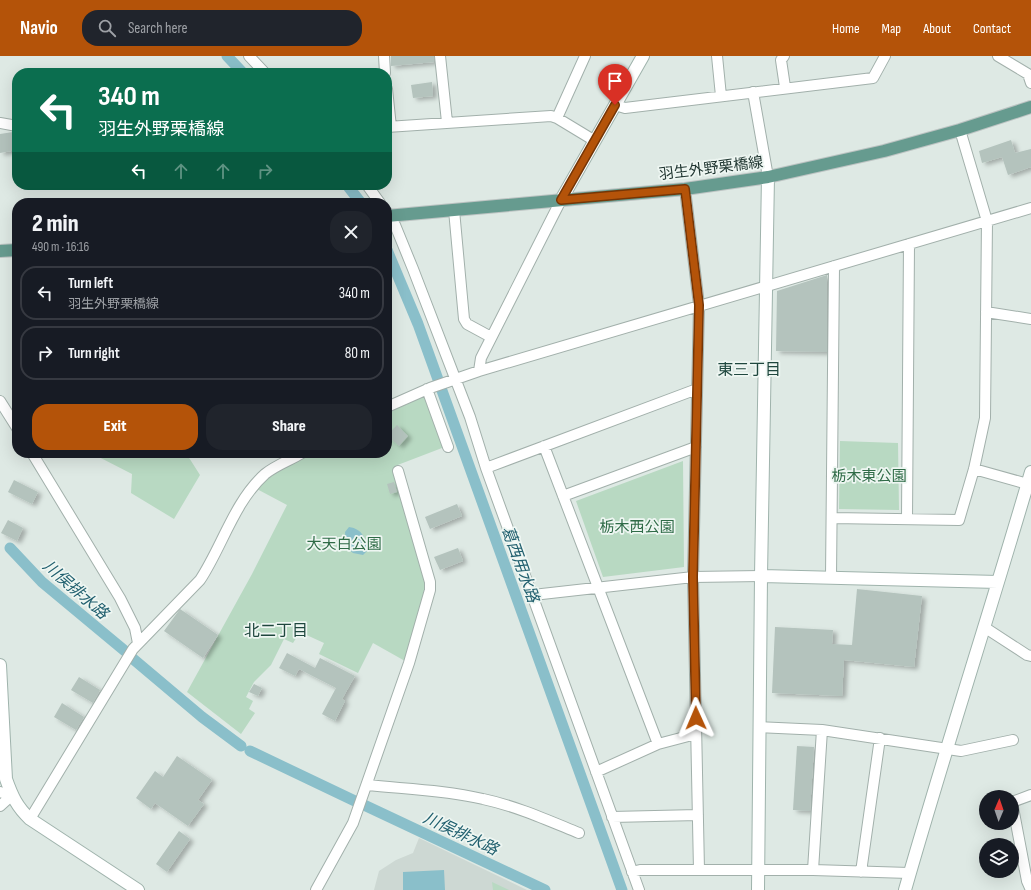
<!DOCTYPE html>
<meta charset="utf-8">
<style>
body{margin:0;font-family:"Sofia Sans Condensed","Noto Sans JP",sans-serif;background:#20242c;color:#f1f3f6;height:100vh;display:flex;flex-direction:column;font-size:15px;white-space:nowrap}
*{box-sizing:border-box;margin:0}
p{font-size:13px;color:#9ea1a6}
.icon{flex:none;width:22px;height:22px;fill:none;stroke:currentColor;stroke-width:2;stroke-linecap:round;stroke-linejoin:round}
.map{position:relative;flex:1;overflow:hidden}
.side{position:absolute;left:12px;top:142px;width:380px;height:260px;display:flex;flex-direction:column;background:#171b24;border-radius:16px;box-shadow:0 4px 16px #0002}
.side>*{flex:none}
.guide{position:absolute;left:12px;top:12px;width:380px;height:122px;border-radius:16px;box-shadow:0 4px 16px #0002;background:#0b6e4f;color:#fff;overflow:hidden}
.needle{width:26px;rotate:2deg}
.tools{position:absolute;left:979px;top:734px;display:grid;gap:8px}
.tools a{display:grid;place-items:center;width:40px;height:40px;border-radius:50%;background:#171b24;box-shadow:0 4px 16px #0002;font-size:20px}
.pin{position:absolute;display:grid;place-items:center;width:34px;height:34px;color:#fff;margin:-41px -17px;border-radius:50% 50% 50% 0;rotate:-45deg;box-shadow:0 0 4px #0007}
.pin .icon{rotate:45deg}
.me{position:absolute;width:44px;margin:-22px;rotate:359deg;stroke-linejoin:round;filter:drop-shadow(0 0 3px #0008)}
.turn{display:flex;align-items:center;gap:14px;height:84px;padding:0 20px;font-size:18px}
.turn .icon{width:52px;height:52px;stroke-width:2.5}
.turn b{display:block;font-size:28px;line-height:34px}
.lanes{display:flex;align-items:center;height:38px;padding:0 20px;background:#0003;justify-content:center;gap:20px;direction:ltr}
.lanes .off{opacity:.35}
.round{display:grid;place-items:center;flex:none;width:42px;height:42px;border-radius:16px;background:#20242c}
.head{display:flex;align-items:center;justify-content:space-between;height:68px;padding:0 20px}
h1{font-size:24px;font-weight:800;line-height:30px}
.button{display:flex;gap:8px;margin-top:auto;padding:8px 20px}
.button a{flex:1;height:46px;border-radius:16px;background:#b45309;color:#fff;font-size:16px;font-weight:800;line-height:46px;text-align:center}
.button a+a{background:#20242c;color:#f1f3f6}
ul{padding:0;list-style:none}
li{display:flex;align-items:center;gap:12px;height:54px;margin:0 8px 6px;padding:0 12px;border:2px solid #363941;border-radius:16px}
li div{flex:1}
li b{display:block;font-size:15px}
li em{font-style:normal}
header{display:flex;align-items:center;gap:24px;box-sizing:border-box;height:56px;padding:0 20px;background:#b45309;color:#fff}
header strong{font-size:19px}
nav{display:flex;gap:22px;margin-inline-start:auto;font-size:14px}
.search{width:280px;height:36px;background:#20242c;display:flex;align-items:center;gap:10px;box-sizing:border-box;padding:0 14px;border-radius:16px;color:#9ea1a6;font-size:15px}
.map>svg:first-child{display:block}
.built{fill:#cdd8d3}
.green{fill:#b8d9c2}
.water{fill:#8abfca}
.lines{fill:none;stroke-linecap:round;stroke-linejoin:round}
.canal{stroke:#8abfca;stroke-width:11}
.building{fill:#b4c3bd;filter:url(#shadow)}
.street-casing{stroke:#a2b0ab;stroke-width:12}
.secondary-casing{stroke:#9fb3ac;stroke-width:14}
.primary-casing{stroke:#bcc3c2;stroke-width:14}
.street{stroke:#fff;stroke-width:10}
.secondary{stroke:#fff;stroke-width:12}
.primary{stroke:#669b8f;stroke-width:12}
.route-casing{stroke:#753606;stroke-width:10}
.route{stroke:#b45309;stroke-width:7}
.labels{text-anchor:middle;stroke-width:3.5;stroke-linejoin:round;paint-order:stroke}
.street-label{font-size:15px;fill:#213732;stroke:#eef6f2}
.park-label{font-size:15px;fill:#2f6b47;stroke:#eef6f2}
.neighbourhood-label{font-size:16px;fill:#1f473e;stroke:#eef6f2}
.water-label{font-size:16px;font-style:italic;fill:#205f6e;stroke:#eef6f2}
</style>
<header>
<strong>Navio</strong>
<div class="search"><svg class="icon" aria-label="search" viewBox="0 0 24 24"><circle cx="10" cy="10" r="6"/><path d="M15 15l6 6"/></svg>Search here</div>
<nav><a>Home</a><a>Map</a><a>About</a><a>Contact</a></nav>
</header>
<div class="map">
<svg width="1031" height="834" viewBox="0 0 1031 834">
<defs>
<filter id="shadow"><feDropShadow dx="4" dy="2.5" stdDeviation="2" flood-color="#0004"/></filter>
</defs>
<rect width="100%" height="100%" fill="#dee9e4"/>
<!-- built -->
<path class="built" d="M419 782 527 834H374L379 815 396 804 413 797Z"/>
<!-- green -->
<path class="green" d="M421 340 426 342 443 388 442 392 395 410 394 419 428 534 405 605 373 587 358 617 319 598 324 587 300 576 293 587 284 583 271 609 254 626 246 641 253 645 249 653 255 657 241 678 187 636 252 518 287 449 255 432 265 421 309 397H387V356Z
M840 385 898 387 899 454 839 453Z
M91 397H186L200 419 174 463 131 437 132 418Z
M683 405 684 511 603 521 576 445Z
M492 826 509 834H493Z"/>
<!-- water -->
<path class="water" d="M349 471C363 473 366 483 367 495L363 499 353 497 346 491 345 476Z
M444 814 445 834H403V816Z"/>
<g class="lines">
<!-- canal -->
<path class="canal" d="M227 0 243 17
M347 129 361 147
M387 194 418 268 622 834
M10 492 42 526 125 595
M132 602 202 661 241 690
M250 695 357 746
M364 749 545 834"/>
</g>
<!-- building -->
<path class="building" d="M391 0H434V6L391 10Z
M432 26 433 40 413 42 411 29Z
M13 76H16L17 94 0 97V78Z
M1011 84 1015 97 1031 93V111L1008 119 1002 101 982 107 979 95Z
M827 219V296L776 295 777 235Z
M397 369 408 380 399 390 387 379Z
M14 424 38 436 32 448 8 436Z
M394 426 397 436 390 438 387 428Z
M457 448 462 460 430 473 425 461Z
M8 464 23 472 17 485 1 477Z
M458 492 463 505 440 514 434 501Z
M857 533 922 540 914 611 844 604 842 640 772 637 775 571 833 574 832 588 852 589Z
M180 553 218 579 203 602 164 575Z
M287 597 315 612 320 602 355 620 342 643 345 645 335 665 322 658 336 632 299 613 295 620 279 612Z
M79 621 100 634 93 647 71 634Z
M254 628 262 632 258 640 249 636Z
M62 647 84 661 76 674 54 661Z
M797 690 814 691 810 755 793 754Z
M177 700 212 724 198 744 204 748 188 770 155 747 151 753 136 742 155 715 163 721Z
M179 775 190 783 167 816 156 808Z"/>
<g class="lines">
<defs>
<path id="street" d="M249 0 265 17
M384 0 385 17
M440 0 447 66
M717 0 721 40
M784 0 781 4 785 31
M998 0 1028 18 1031 27
M387 33 391 71
M753 36 768 121
M615 49 625 52 873 22 885 0
M557 62 585 0
M0 67 17 70
M387 71 551 60 557 62 595 85
M367 129 380 147
M685 133 699 249 693 521 699 814
M454 154 464 263 467 268 491 281
M387 156 395 169 413 213 470 361 486 412 639 834
M986 256 1031 263
M479 315 481 302 561 144
M427 333 448 391
M0 345 17 372
M387 351 430 332 479 315 1031 152
M544 390 658 688
M32 397 120 542 135 572 138 587
M486 412 697 333
M974 413 1031 429
M563 440 696 391
M832 462 959 464 974 413 985 362 987 165 960 74
M907 463 909 188
M831 521 834 210
M533 539 693 521 761 520
M984 571 1027 599 1031 600
M759 671 822 674 961 695 1013 684
M596 716 658 688 696 678
M367 729C405 733 445 734 483 743 516 750 547 764 579 777
M0 736 11 740
M1031 739 1012 746 1027 825 1031 834
M0 750 11 740
M612 761 698 759
M30 763 133 593 200 524C222 491 234 446 265 418 276 409 291 404 302 397
M813 814 822 674
M632 816 640 814H813L909 817
M861 816 880 682
M316 834 353 767 409 607 430 534V526L398 415"/>
<path id="secondary" d="M561 144 643 0
M761 520 998 526
M0 609 6 723C12 740 17 751 30 763L138 834
M758 834 761 520 768 121
M905 834C945 694 990 556 1031 416"/>
<path id="primary" d="M387 160 685 133 768 121 884 95 960 74 1031 51
M0 195 17 194"/>
</defs>
<!-- street casing -->
<use href="#street" class="street-casing"/>
<!-- secondary casing -->
<use href="#secondary" class="secondary-casing"/>
<!-- primary casing -->
<use href="#primary" class="primary-casing"/>
<!-- street -->
<use href="#street" class="street"/>
<!-- secondary -->
<use href="#secondary" class="secondary"/>
<!-- primary -->
<use href="#primary" class="primary"/>
</g>
<g class="lines">
<defs>
<path id="route" d="M615 49 561 144 685 133 699 249 693 521 696 662"/>
</defs>
<!-- route casing -->
<use href="#route" class="route-casing"/>
<!-- route -->
<use href="#route" class="route"/>
</g>
<g class="labels">
<!-- street labels -->
<g class="street-label">
<text transform="translate(711 112) rotate(-7)" y="5">羽生外野栗橋線</text>
</g>
<!-- park labels -->
<g class="park-label">
<text x="869" y="425">栃木東公園</text>
<text x="637" y="476">栃木西公園</text>
<text x="344" y="493">大天白公園</text>
</g>
<!-- neighbourhood labels -->
<g class="neighbourhood-label">
<text x="749" y="319">東三丁目</text>
<text x="276" y="580">北二丁目</text>
</g>
<!-- water labels -->
<g class="water-label">
<text transform="translate(521 508) rotate(70)" y="6">葛西用水路</text>
<text transform="translate(76 533) rotate(41)" y="6">川俣排水路</text>
<text transform="translate(461 777) rotate(25)" y="6">川俣排水路</text>
</g>
</g>
</svg>
<div class="tools">
<a><svg class="needle" viewBox="-14 -14 28 28"><path d="M0-13l5 13h-10z" fill="#e53935"/><path d="M0 13l5-13h-10z" fill="#9ea1a6"/></svg></a>
<a><svg class="icon" aria-label="layers" viewBox="0 0 24 24"><path d="M12 4l9 5-9 5-9-5zM3 14l9 5 9-5"/></svg></a>
</div>
<div class="pin" style="left:615px;top:49px;background:#d93025"><svg class="icon" aria-label="arrive" viewBox="0 0 24 24"><path d="M6 21V4h12l-3 4 3 4H6"/></svg></div>
<svg class="me" style="left:696px;top:662px" viewBox="-20 -20 40 40"><path d="M0-17L14 15 0 8-14 15z" fill="#b45309" stroke="#fff" stroke-width="4"/></svg>
<div class="guide">
<div class="turn"><svg class="icon" aria-label="left" viewBox="0 0 24 24"><path d="M17 20v-9H6M10 6l-5 5 5 5"/></svg><div><b>340 m</b>羽生外野栗橋線</div></div>
<div class="lanes"><svg class="icon" aria-label="left" viewBox="0 0 24 24"><path d="M17 20v-9H6M10 6l-5 5 5 5"/></svg><svg class="icon off" aria-label="ahead" viewBox="0 0 24 24"><path d="M12 20V5M6 11l6-6 6 6"/></svg><svg class="icon off" aria-label="ahead" viewBox="0 0 24 24"><path d="M12 20V5M6 11l6-6 6 6"/></svg><svg class="icon off" aria-label="right" viewBox="0 0 24 24"><path d="M7 20v-9h11M14 6l5 5-5 5"/></svg></div>
</div>
<section class="side">
<div class="head"><div><h1>2 min</h1><p>490 m · 16:16</p></div><a class="round"><svg class="icon" aria-label="close" viewBox="0 0 24 24"><path d="M6 6l12 12M18 6L6 18"/></svg></a></div>
<ul>
<li><svg class="icon" aria-label="left" viewBox="0 0 24 24"><path d="M17 20v-9H6M10 6l-5 5 5 5"/></svg><div><b>Turn left</b><p>羽生外野栗橋線</p></div><em>340 m</em></li>
<li><svg class="icon" aria-label="right" viewBox="0 0 24 24"><path d="M7 20v-9h11M14 6l5 5-5 5"/></svg><div><b>Turn right</b></div><em>80 m</em></li>
</ul>
<div class="button"><a>Exit</a><a>Share</a></div>
</section>
</div>
